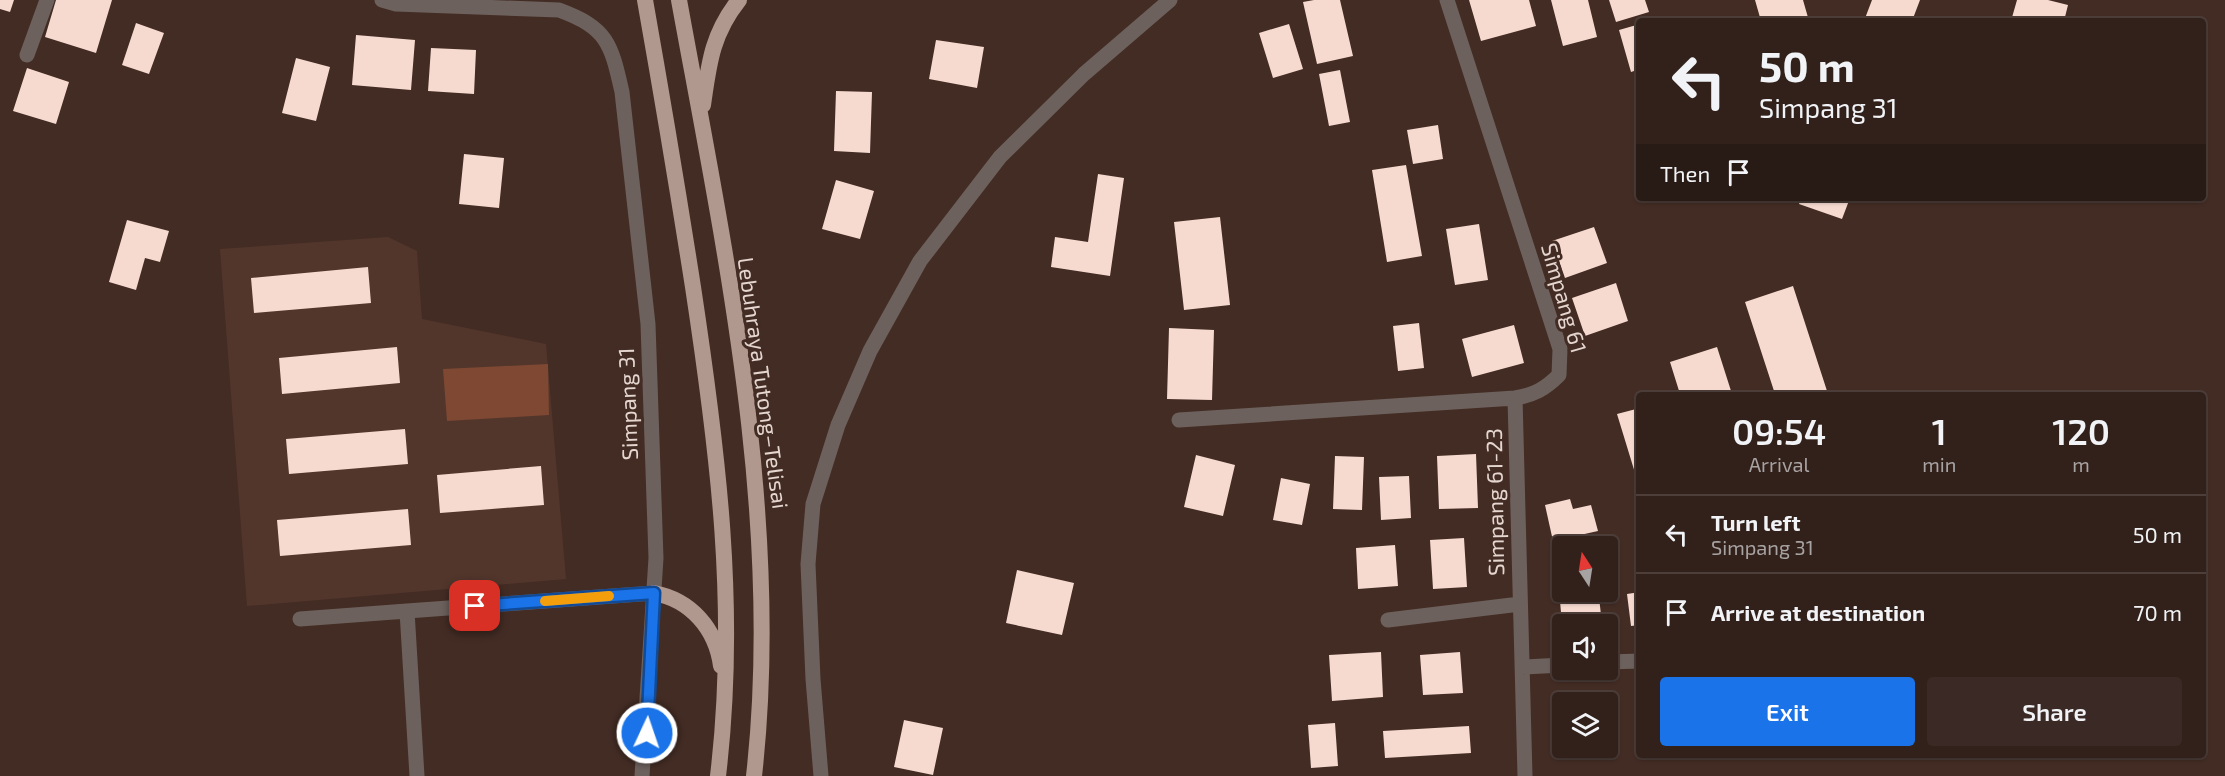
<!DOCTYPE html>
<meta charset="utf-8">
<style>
body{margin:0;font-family:"Exo 2",sans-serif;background:#3a2924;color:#f1f3f6;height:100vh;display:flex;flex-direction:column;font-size:22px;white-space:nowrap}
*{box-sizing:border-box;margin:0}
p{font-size:20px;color:#a8a3a3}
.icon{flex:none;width:33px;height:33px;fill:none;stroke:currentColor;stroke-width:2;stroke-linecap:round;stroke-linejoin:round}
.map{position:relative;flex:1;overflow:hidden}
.sheet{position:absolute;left:1636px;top:392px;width:570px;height:366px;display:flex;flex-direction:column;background:#32211b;border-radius:6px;box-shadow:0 2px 4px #0004,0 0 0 2px #4d3e3a}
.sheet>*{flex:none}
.guide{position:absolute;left:1636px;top:18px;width:570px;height:183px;border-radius:6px;box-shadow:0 2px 4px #0004,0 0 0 2px #4d3e3a;background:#32211b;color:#f1f3f6;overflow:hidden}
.needle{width:39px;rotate:348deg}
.buttons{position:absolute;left:1552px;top:536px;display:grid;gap:12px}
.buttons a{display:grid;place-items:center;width:66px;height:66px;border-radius:6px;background:#32211b;box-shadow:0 2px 4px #0004,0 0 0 2px #4d3e3a;font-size:30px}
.pin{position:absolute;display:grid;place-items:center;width:51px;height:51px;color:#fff;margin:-26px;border-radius:12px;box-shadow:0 3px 9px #0006}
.me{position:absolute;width:66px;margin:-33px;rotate:3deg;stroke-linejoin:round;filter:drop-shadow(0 0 4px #0008)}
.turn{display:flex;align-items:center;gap:21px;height:126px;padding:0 24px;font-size:27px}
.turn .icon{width:78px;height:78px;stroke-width:2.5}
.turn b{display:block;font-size:42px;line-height:51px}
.then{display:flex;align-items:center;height:57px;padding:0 24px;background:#0003;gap:12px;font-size:22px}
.eta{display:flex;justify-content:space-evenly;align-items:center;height:102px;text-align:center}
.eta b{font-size:36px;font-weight:600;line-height:42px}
.action{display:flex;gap:12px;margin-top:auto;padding:12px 24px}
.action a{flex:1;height:69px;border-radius:6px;background:#1a73e8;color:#fff;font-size:24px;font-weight:600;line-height:69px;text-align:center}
.action a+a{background:#3a2924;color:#f1f3f6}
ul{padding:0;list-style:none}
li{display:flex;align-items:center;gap:18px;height:78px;padding:0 24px;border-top:2px solid #4d3e3a}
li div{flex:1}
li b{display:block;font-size:22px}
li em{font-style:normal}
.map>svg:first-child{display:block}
.built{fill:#52362c}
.green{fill:#7e4833}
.building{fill:#f6dad0}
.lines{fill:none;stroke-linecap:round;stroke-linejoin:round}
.minor{stroke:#6d615d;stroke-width:15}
.trunk{stroke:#b1988e;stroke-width:16}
.route-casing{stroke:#114b97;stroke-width:15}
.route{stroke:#1a73e8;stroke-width:10}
.slow{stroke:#f59e0b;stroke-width:10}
.labels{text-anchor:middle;stroke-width:6;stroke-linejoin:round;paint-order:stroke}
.street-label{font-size:22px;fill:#e5d6d0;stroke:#432c24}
</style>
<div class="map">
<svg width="2225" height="776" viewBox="0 0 2225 776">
<rect width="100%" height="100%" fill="#432c24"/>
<!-- built -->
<path class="built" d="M388 237 417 251 422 319 546 344 566 579 247 606 220 249Z"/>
<!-- green -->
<path class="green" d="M548 364 549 415 447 421 443 369Z"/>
<!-- building -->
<path class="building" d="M0 0H14L10 12 0 9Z
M56 0H112L96 53 45 37Z
M1314 0H1340L1353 56 1317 64 1303 2Z
M1469 0H1529L1536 26 1481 41Z
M1551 0H1588L1597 37 1563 46Z
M1609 0H1645L1649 12 1616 22Z
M1755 0H1803L1809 21H1761Z
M1872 0H1920L1912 21H1864Z
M2017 0H2048L2068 5 2064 21H2011Z
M136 23 164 33 149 74 122 65Z
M1289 24 1303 69 1273 78 1259 33Z
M1640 24V69L1631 72 1619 30Z
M356 35 415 40 411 90 352 85Z
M936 40 984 47 977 88 929 79Z
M431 48 476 50 474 94 428 91Z
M296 58 330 67 316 121 282 113Z
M27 68 69 82 56 124 13 111Z
M1340 70 1350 122 1329 126 1319 74Z
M836 91 872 92 870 153 834 151Z
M1438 125 1443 159 1413 164 1407 130Z
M464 154 504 158 499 208 459 204Z
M1406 165 1422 256 1387 262 1372 170Z
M1098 174 1124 178 1110 276 1051 267 1055 237 1088 242Z
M836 180 874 191 860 239 822 229Z
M1801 198H1850L1842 219 1799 204Z
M1220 217 1230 305 1184 310 1174 222Z
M127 220 169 231 160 262 145 258 136 290 109 282Z
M1479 224 1488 280 1455 285 1446 229Z
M1594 227 1607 263 1565 278 1552 241Z
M368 267 371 303 254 313 251 278Z
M1616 283 1628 321 1585 336 1572 298Z
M1793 286 1828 394H1775L1745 302Z
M1419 323 1424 368 1398 371 1393 326Z
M1514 325 1524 363 1472 377 1462 339Z
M1169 328 1214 330 1212 400 1167 399Z
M397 347 400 383 282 394 279 358Z
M1717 347 1732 394H1680L1670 362Z
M1640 408V486H1639L1617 414Z
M405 429 408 464 289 474 286 439Z
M1476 454 1478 508 1439 509 1437 456Z
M1196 455 1235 465 1223 516 1184 507Z
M1335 456 1364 457 1362 510 1333 509Z
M541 466 544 505 440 513 437 475Z
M1409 476 1411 518 1381 520 1379 477Z
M1281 478 1310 484 1302 525 1273 520Z
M1570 499 1573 509 1591 505 1598 531 1553 541 1545 505Z
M408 509 411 545 280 556 277 520Z
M1464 538 1467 587 1433 589 1430 540Z
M1395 545 1398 586 1358 589 1356 548Z
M1017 570 1074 583 1062 635 1006 623Z
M1640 592V625L1631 626 1627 594Z
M1599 597 1602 624H1562L1560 601Z
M1381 652 1383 697 1332 701 1329 655Z
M1460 652 1463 693 1423 695 1420 655Z
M904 720 943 728 933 775 894 767Z
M1335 723 1338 766 1311 768 1308 725Z
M1469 726 1471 753 1385 758 1383 731Z"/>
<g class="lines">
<!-- minor -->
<path class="minor" d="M382 0 396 4 559 10C608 28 611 44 622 92L648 324 656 558 642 776
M27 55 47 0
M1515 398 1525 776
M1179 420 1515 398C1534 395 1545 389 1559 375L1560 349 1447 0
M300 619 407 611
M1388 620 1520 604
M1608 662 1640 661
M1522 667 1563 665
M417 776 407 611 654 593
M821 776 813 679 808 564 813 504 838 425 870 351 920 261 1000 157 1084 74 1170 0"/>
<!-- trunk -->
<path class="trunk" d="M645 0C662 96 678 191 693 287 718 452 738 609 718 776
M679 0C725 252 783 520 754 776
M703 105C709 63 712 34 739 0
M654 593C691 600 716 629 721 666"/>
</g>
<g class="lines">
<defs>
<path id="route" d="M475 606 654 593 647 733"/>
</defs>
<!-- route casing -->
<use href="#route" class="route-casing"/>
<!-- route -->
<use href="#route" class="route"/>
<!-- slow -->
<path class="slow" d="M545 601 609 596"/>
</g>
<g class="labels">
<!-- street labels -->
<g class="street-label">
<text transform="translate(1564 298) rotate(74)" y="8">Simpang 61</text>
<text transform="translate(763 383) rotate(82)" y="8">Lebuhraya Tutong–Telisai</text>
<text transform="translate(628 404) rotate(-92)" y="8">Simpang 31</text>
<text transform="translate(1495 502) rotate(-91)" y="8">Simpang 61-23</text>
</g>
</g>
</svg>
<div class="buttons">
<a><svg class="needle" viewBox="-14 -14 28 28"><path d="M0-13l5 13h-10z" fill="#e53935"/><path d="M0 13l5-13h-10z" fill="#a8a3a3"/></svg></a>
<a><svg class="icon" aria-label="sound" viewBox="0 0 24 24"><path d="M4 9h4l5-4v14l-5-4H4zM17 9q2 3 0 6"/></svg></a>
<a><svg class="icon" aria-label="layers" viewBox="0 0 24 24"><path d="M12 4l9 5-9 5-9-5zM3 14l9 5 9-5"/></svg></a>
</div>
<div class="pin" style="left:475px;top:606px;background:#d93025"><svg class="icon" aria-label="arrive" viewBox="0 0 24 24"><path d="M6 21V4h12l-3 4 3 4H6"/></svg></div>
<svg class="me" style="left:647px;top:733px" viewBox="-20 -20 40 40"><circle r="17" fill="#1a73e8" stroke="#fff" stroke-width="3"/><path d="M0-11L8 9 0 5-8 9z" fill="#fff"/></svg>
<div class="guide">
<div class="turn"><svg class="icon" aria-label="left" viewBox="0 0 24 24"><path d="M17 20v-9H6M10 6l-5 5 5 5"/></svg><div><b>50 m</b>Simpang 31</div></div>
<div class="then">Then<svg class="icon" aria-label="arrive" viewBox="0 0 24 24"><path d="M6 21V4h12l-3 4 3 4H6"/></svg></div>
</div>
<section class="sheet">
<div class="eta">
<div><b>09:54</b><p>Arrival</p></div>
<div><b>1</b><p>min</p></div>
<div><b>120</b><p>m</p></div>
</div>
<ul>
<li><svg class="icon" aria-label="left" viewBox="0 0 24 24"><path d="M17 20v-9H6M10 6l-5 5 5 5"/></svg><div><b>Turn left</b><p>Simpang 31</p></div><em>50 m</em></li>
<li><svg class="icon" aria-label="arrive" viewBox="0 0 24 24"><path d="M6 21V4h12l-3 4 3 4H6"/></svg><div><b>Arrive at destination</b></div><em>70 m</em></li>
</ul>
<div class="action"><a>Exit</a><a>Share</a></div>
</section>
</div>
